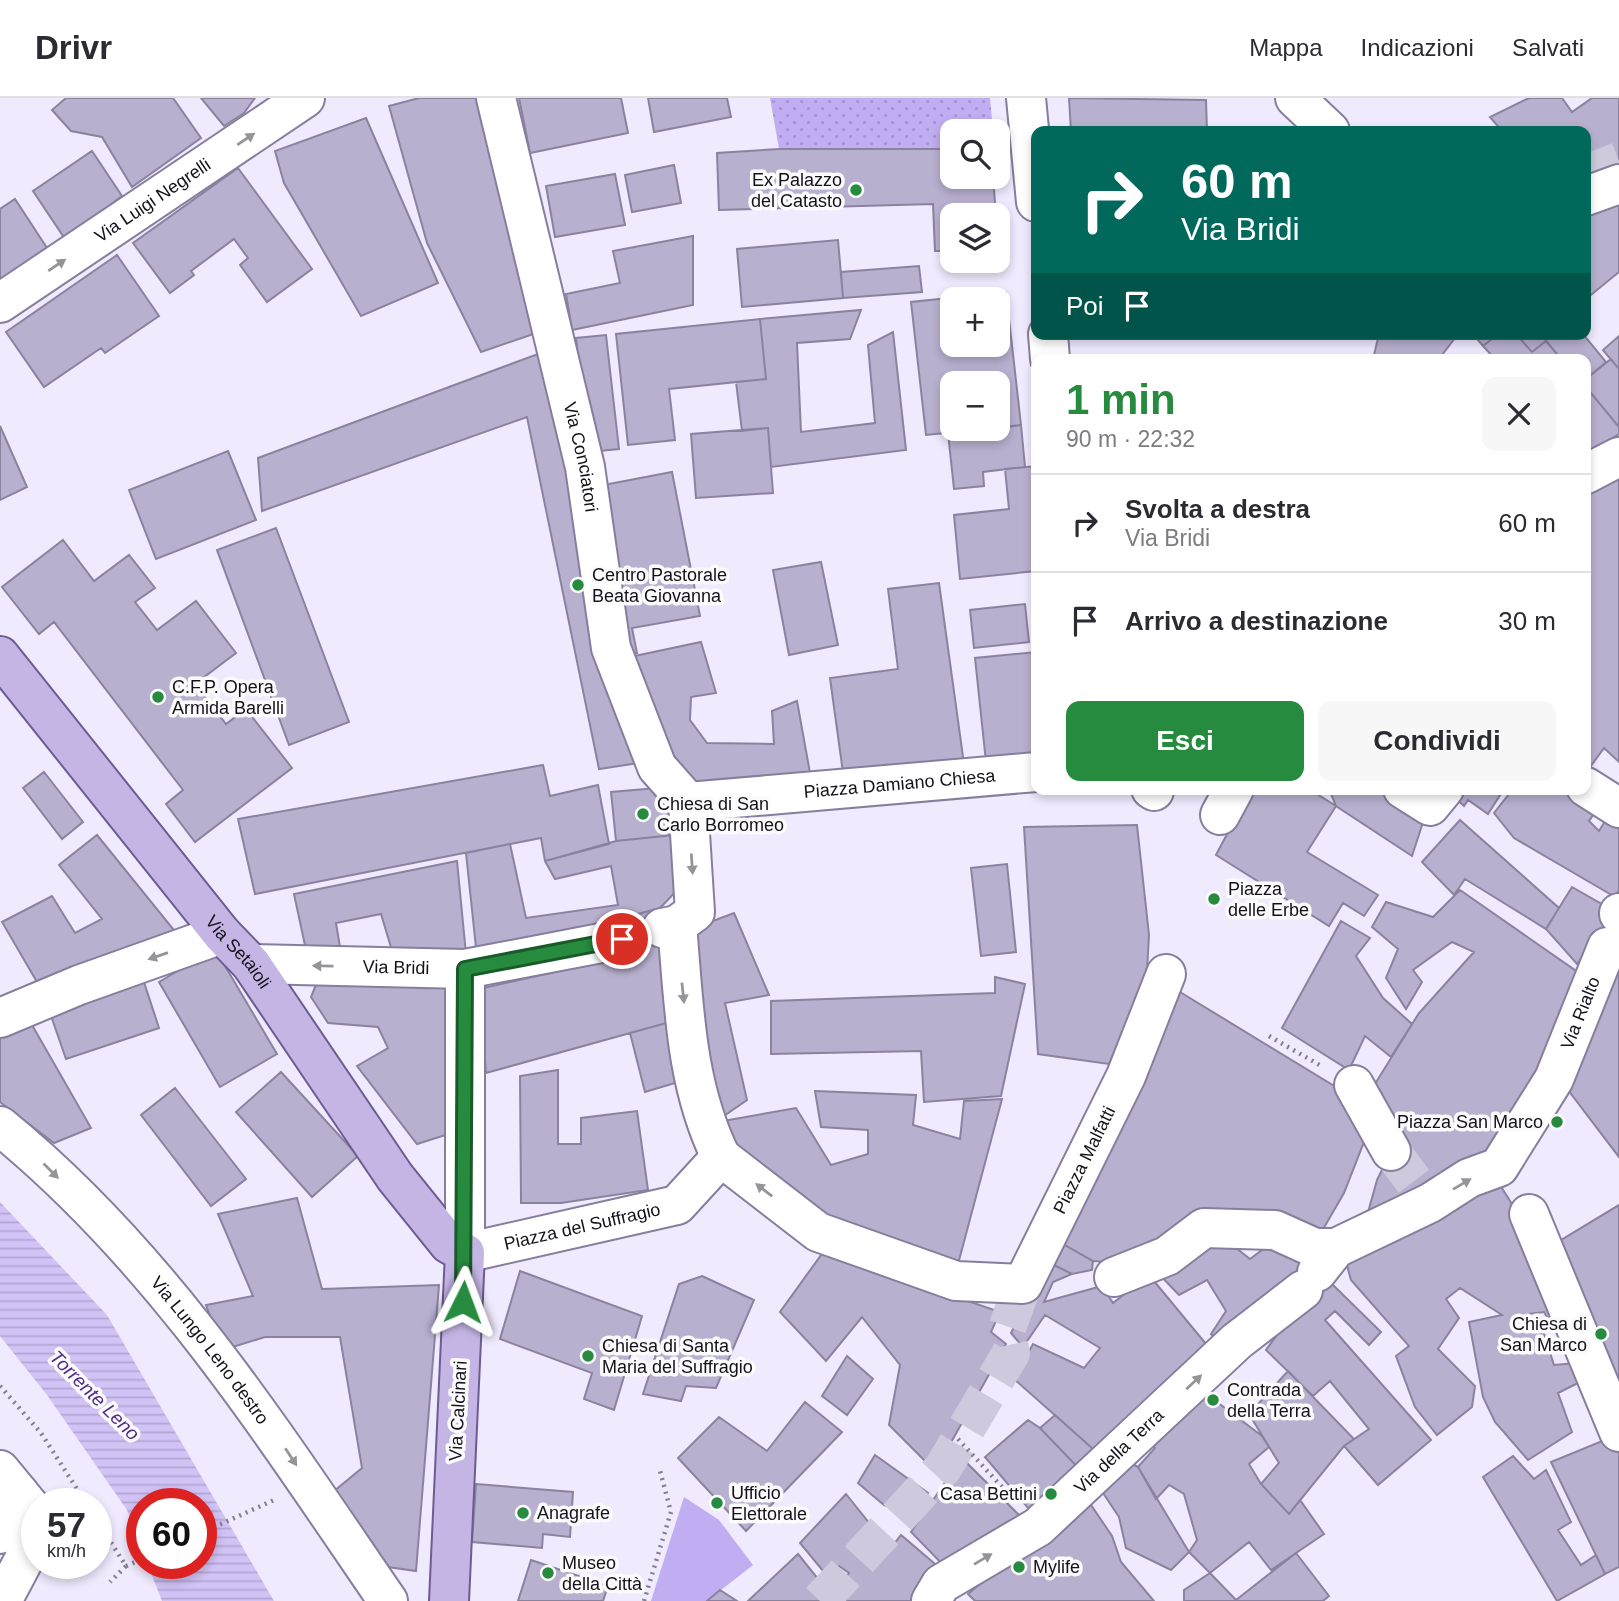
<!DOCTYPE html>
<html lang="it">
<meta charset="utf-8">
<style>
body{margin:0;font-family:Arial,sans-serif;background:#f7f7f7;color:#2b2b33;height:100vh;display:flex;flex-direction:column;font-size:26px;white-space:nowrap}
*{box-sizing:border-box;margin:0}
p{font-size:23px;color:#7c7c81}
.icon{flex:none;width:38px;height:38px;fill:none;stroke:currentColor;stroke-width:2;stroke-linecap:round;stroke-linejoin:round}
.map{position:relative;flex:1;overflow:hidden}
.drawer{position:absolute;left:1031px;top:256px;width:560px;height:441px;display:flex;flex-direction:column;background:#fff;border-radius:14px;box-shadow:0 4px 10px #0003}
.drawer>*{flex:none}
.top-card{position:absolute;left:1031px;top:28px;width:560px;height:214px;border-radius:14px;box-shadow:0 4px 10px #0003;background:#00695c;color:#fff;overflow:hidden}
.controls{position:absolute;left:940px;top:21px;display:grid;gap:14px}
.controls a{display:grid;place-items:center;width:70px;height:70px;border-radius:14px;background:#fff;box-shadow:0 4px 10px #0003;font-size:35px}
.speed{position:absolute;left:21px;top:1390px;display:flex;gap:14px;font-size:35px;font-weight:700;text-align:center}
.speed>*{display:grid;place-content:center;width:91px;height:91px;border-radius:50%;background:#fff;box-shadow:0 4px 10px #0003;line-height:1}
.speed small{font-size:18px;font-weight:400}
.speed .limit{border:10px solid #d22;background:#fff;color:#111}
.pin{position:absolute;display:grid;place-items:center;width:60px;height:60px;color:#fff;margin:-30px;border:4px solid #fff;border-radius:50%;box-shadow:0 2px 7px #0007}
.me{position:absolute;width:77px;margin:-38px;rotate:3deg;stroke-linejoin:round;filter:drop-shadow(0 0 5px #0008)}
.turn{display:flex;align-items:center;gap:24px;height:147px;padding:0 35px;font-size:32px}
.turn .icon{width:91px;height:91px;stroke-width:2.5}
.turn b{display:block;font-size:49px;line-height:60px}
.then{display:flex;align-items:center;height:66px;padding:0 35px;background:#0003;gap:14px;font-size:26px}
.round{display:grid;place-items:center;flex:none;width:74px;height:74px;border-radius:14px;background:#f7f7f7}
.head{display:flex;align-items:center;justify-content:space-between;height:119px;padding:0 35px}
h1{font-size:42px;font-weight:600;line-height:52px;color:#278b3f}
.primary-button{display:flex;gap:14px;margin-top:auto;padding:14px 35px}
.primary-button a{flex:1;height:80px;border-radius:14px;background:#278b3f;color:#fff;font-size:28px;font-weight:600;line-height:80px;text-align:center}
.primary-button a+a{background:#f7f7f7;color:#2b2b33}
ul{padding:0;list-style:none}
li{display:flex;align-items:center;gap:21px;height:98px;padding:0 35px;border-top:2px solid #e1e1e2}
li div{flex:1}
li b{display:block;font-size:26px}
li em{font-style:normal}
header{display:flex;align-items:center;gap:42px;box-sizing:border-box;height:98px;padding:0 35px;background:#fff;border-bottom:2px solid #e1e1e2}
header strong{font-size:33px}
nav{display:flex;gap:38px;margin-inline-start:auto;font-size:24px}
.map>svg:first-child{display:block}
.grass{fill:#c1adf1}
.garden{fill:url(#garden-dots)}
.water{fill:url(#water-rules)}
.building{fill:#b8b0cf;stroke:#8b82a0;stroke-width:2;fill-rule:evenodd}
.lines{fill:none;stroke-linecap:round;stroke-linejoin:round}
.minor-tunnel{stroke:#cec9dc;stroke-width:38;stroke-dasharray:38 19;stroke-linecap:butt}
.minor-casing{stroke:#867e9c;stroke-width:42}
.major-casing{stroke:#6d5b93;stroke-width:42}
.path{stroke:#847f8f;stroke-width:4.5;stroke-dasharray:2 5;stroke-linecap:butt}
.minor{stroke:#fff;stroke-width:38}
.major{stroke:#c4b5e5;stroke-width:38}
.oneway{fill:#969499}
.route-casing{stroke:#195a29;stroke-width:18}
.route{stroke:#278b3f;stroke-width:12}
.poi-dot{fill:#278b3f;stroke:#fbfbfb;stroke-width:2.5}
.labels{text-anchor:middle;stroke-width:7;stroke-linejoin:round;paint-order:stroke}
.poi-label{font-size:18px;fill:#15111c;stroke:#fbfbfb;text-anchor:start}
.street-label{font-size:18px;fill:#15111c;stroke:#fbfbfb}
.water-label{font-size:19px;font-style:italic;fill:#522d8a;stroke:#fbfbfb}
</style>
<header>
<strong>Drivr</strong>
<nav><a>Mappa</a><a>Indicazioni</a><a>Salvati</a></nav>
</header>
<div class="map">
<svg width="1619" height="1503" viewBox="0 0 1619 1503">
<defs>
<pattern id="garden-dots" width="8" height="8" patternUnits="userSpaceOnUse" patternTransform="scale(1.75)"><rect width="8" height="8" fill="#c1adf1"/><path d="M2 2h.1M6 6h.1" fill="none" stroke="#a594ce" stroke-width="1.8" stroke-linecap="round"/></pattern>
<pattern id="water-rules" width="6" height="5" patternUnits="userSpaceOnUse" patternTransform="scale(1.75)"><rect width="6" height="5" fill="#d1c3f6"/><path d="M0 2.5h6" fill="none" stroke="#b3a6d2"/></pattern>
</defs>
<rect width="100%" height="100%" fill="#efeafe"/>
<!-- grass -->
<path class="grass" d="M684 1399 719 1422 753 1467 707 1503H651Z"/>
<!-- garden -->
<path class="garden" d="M770 0H990L993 33H952V51H779Z"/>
<!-- water -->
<path class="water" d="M0 1104 107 1217 274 1503H162L147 1465H201V1405H142V1450L127 1412 47 1297 0 1238Z"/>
<!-- building -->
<path class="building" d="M66 0H173L201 40 132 89 102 39 71 33 52 12Z
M201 0H255L244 15 224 28Z
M419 0H479L542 233 481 254 427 145 389 8Z
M519 0H621L628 35 530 55Z
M648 0H727L731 19 654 34Z
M1069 0 1206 2 1207 33H1071Z
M1529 0H1562L1572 14 1592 0H1619V66L1586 78V33H1502L1490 19Z
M366 20 438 185 361 218 284 85 275 53Z
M779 51H952V79H993L996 117H952V153H935L933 106 719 112 717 55Z
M92 53 122 98 65 141 33 93Z
M674 67 681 105 632 114 625 77Z
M238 70 312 171 267 204 240 167 248 160 234 141 191 173 194 177 170 195 133 145Z
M615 76 625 127 555 139 546 88Z
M15 101 49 153 0 184V111Z
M1619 103V174L1586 201V115Z
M693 138V207L572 232 566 196 620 185 613 153Z
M838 142 843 200 742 209 737 151Z
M117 157 159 218 105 255 101 250 44 289 6 234Z
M919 168 922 194 843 200 841 174Z
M1006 194 1021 327 998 330V285H952V331H987L926 337 911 204ZM952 201H998V247H952Z
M861 212 850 241 797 245 801 334 875 325 868 247 893 234 906 352 771 369 768 330 742 333 736 284 766 281 760 221Z
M760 221 766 281 669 291 675 342 628 347 616 236Z
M1379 236H1458L1439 261H1373Z
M1473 236H1498L1483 248Z
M1498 236H1516L1532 254 1546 243 1561 261H1495L1483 248Z
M1516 236H1541L1546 243 1532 254Z
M1541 236H1583L1606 264 1586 281V261H1561Z
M606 237 619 351 589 354 576 240Z
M1619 238V271L1603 252Z
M546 253 639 665 599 671 527 319 262 413 258 360Z
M1611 261 1619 271V329L1586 289V281Z
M1586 289 1619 329V336L1586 357Z
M1021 327 1025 369 983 374 984 388 954 391 948 335Z
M0 328 27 389 0 402Z
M768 330 773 395 696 400 691 336Z
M228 353 256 422 156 461 129 392Z
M1036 368V473L960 481 954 417 1009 411 1005 371Z
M1619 370V664L1604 650 1588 672 1586 381Z
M672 374 700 518 632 530 637 555 625 556 593 389Z
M276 430 349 624 289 647 217 452Z
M63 442 94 483 129 457 155 490 135 504 157 532 196 503 236 555 195 586 226 626 246 611 292 670 195 744 166 706 183 692 54 524 39 536 2 489Z
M821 464 838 547 789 557 773 472Z
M939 485 964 666 844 682 830 580 898 571 888 491Z
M1025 506 1029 544 974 550 970 512Z
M701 544 716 595 691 599 690 622 707 645 774 646 772 613 797 603 812 686 700 697 649 635 625 560Z
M1036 554V659L986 664 975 560Z
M543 667 550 698 598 687 609 746 545 763 541 740 255 796 238 721Z
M44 674 83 724 62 741 23 690Z
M669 689 674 737 616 743 611 694Z
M1251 691H1309L1336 708 1307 754 1378 797 1364 818 1343 805 1329 828 1216 757Z
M1329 691H1391L1427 712 1412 758 1336 708Z
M1455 691H1504L1488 716 1468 702 1464 708 1451 696Z
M1513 691H1577L1601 706 1589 723 1599 733 1610 715 1619 720V792L1615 799 1514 740 1494 715Z
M1460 722 1559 810 1546 831 1465 781 1454 797 1422 764Z
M1137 727 1149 837 1146 890 1109 966 1038 956 1024 729Z
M97 737 186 847 44 896 2 824 52 798 75 835 102 821 59 767Z
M674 737 683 786 660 810 477 859 466 755 510 746 526 820 618 807 611 768 555 781 545 763 616 743Z
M457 763 466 856H393L381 816 336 825 341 855 306 852 294 796Z
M1007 766 1016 854 981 858 971 770Z
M1572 789 1619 816V1059L1565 988 1595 843 1577 866 1546 831Z
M1460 792 1579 875 1523 1024 1467 1071 1365 1125 1377 1082 1394 1047 1370 994 1419 915 1474 854 1452 844 1413 872 1422 884 1406 911 1386 880 1398 851 1372 829 1386 804 1433 819Z
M660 810 670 924 486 975 479 891 627 858 622 841 621 821Z
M734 815 769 897 725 905 747 1002 718 1022 689 832Z
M1341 823 1370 840 1356 858 1383 900 1412 926 1391 959 1365 938 1349 972 1282 930Z
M215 851 277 956 220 989 159 884Z
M322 872 451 879 455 1034 417 1046 357 968 388 950 378 929 328 925 311 899Z
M995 879 1025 886 1001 998 924 1004 921 953 771 956V903L995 895Z
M143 881 159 930 66 961 49 912Z
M1180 894 1349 997 1369 1031 1344 1095 1318 1140 1187 1125 1122 1165 1093 1163 1056 1142Z
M670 924 675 985 645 994 630 935Z
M32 927 91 1030 54 1045 0 1004V935Z
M558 972V1046H581V1020L637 1013 648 1092 561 1105H521L520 978Z
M281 974 358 1058 312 1099 236 1014Z
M175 990 246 1081 211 1108 141 1017Z
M815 993 916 997 913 1027 960 1041 964 1003 1002 1001 957 1170 826 1124 754 1066 718 1024 796 1010 831 1067 868 1056V1032L821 1029Z
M1495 1079 1537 1146 1571 1229 1559 1239 1544 1214 1519 1217 1515 1233 1542 1229 1554 1267 1576 1265 1584 1282 1558 1295 1572 1334 1528 1362 1495 1324 1483 1299 1469 1224 1502 1217 1460 1190 1446 1201 1459 1220 1438 1251 1475 1288 1472 1309 1437 1337 1415 1309 1396 1258 1409 1248 1351 1182 1344 1157Z
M297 1100 322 1191 439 1187 416 1473 388 1469 333 1394 362 1370 340 1239H265L223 1252 206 1207 253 1198 218 1116Z
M1619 1107V1321L1548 1150Z
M1221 1138 1250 1161 1278 1140 1332 1186 1321 1195 1222 1246 1211 1236 1226 1213 1207 1182 1179 1197 1156 1173Z
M1056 1142 1093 1163 1092 1172 1072 1176 1046 1163Z
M829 1146 893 1177 1000 1214 991 1234 1006 1246 935 1373 889 1327 900 1267 862 1219 826 1263 780 1214Z
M1046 1163 1072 1176 1053 1184 1044 1204 1102 1188 1113 1205 1149 1177 1211 1252 1102 1359 1014 1281 1033 1246 1084 1270 1100 1250 1045 1217 1023 1249 1011 1235Z
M520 1173 642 1218 614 1312 584 1301 592 1275 500 1241Z
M702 1178 754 1202 716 1290 686 1288 681 1303 643 1296 679 1186Z
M1332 1186 1381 1234 1369 1247 1335 1213 1325 1222 1431 1342 1378 1387 1344 1348 1369 1331 1330 1283 1313 1298 1266 1252 1309 1193 1321 1195Z
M847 1258 873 1281 847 1317 822 1298Z
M1288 1273 1354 1341 1344 1348 1289 1416 1261 1386 1279 1365 1249 1316Z
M1197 1289 1262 1338 1269 1349 1249 1366 1261 1386 1289 1416 1300 1402 1324 1436 1271 1472 1249 1444 1210 1475 1189 1454 1197 1442 1184 1396 1169 1387 1156 1401 1138 1369 1155 1350 1145 1337Z
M805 1304 842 1334 746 1433 678 1360 719 1319 767 1353Z
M1055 1317 1102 1359 1086 1378 1040 1330Z
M1028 1322 1040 1330 1086 1378 1034 1417 985 1359Z
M1612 1339 1619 1352V1469L1605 1476 1551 1364Z
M875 1357 928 1395 912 1415 884 1407 858 1385Z
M1513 1358 1534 1381 1546 1372 1571 1424 1558 1432 1581 1467 1596 1457 1605 1476 1557 1503 1483 1379Z
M962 1360 1029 1427 951 1475 911 1434Z
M1127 1363 1138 1369 1189 1454 1171 1472 1126 1450 1119 1419 1099 1389Z
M476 1386 573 1394 570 1439 543 1436 542 1450 472 1444Z
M846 1396 890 1451 901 1437 948 1477 925 1503H827L849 1475 839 1468 828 1479 800 1445Z
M1085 1398 1112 1438 1121 1464 1154 1503H975L968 1496Z
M1296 1455 1329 1498 1323 1503H1184V1492L1210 1475 1236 1502Z
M798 1456 831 1497 827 1503H748Z
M531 1462 608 1488 603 1503H518Z
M720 1492 737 1503H707Z"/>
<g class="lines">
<!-- minor-tunnel -->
<path class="minor-tunnel" d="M1586 76 1619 63
M1391 1053 1419 1090
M820 1503 943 1370 1011 1255 1006 1233 1023 1186"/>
<defs>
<g id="minor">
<path id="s1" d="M496 0 585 369 611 550 657 669 688 704"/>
<path d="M1026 0 1036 104"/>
<path d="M1295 0 1330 33"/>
<path d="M1586 98 1619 86"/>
<path id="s2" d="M0 205 305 0"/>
<path d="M1048 236 1050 261"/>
<path d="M1586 376 1619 359"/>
<path d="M1586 689 1619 710"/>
<path d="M1151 691 1154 693"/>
<path d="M1403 691 1430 708 1444 691"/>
<path d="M1220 717 1234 691"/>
<path d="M1619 816V815"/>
<path d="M677 827C684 906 685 986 721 1059"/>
<path id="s3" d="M662 830 677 827 695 814 688 704 1036 674"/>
<path id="s4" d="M251 866 465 871 622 841"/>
<path id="s5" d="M465 871V1155L677 1107 721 1059 818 1134 956 1183 1023 1186 1126 978 1166 876"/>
<path d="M0 920 79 887 222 836"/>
<path d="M1354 987 1391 1053"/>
<path id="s6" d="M0 1028C161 1159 272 1334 388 1503"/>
<path d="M1529 1116 1619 1334"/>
<path id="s7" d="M1317 1174 1336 1150 1430 1105 1469 1080 1499 1069 1554 981 1607 849"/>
<path d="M1114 1179 1167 1158 1204 1130 1275 1132 1315 1150H1336"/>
<path d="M0 1372 37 1417"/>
<path d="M0 1436 19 1395"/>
<path d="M2 1503 37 1437"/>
<path id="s8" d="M931 1503 941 1486 1038 1429 1237 1243 1303 1192"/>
</g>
<g id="major">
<path id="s9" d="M0 558 222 836 251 866 395 1079 449 1146 465 1155 449 1503"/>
</g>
</defs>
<!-- minor casing -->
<use href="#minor" class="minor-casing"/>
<!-- major casing -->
<use href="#major" class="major-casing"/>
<!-- path -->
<path class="path" d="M1269 938 1323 969
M0 1288 41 1335 86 1405
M958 1341 1014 1402
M96 1421 126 1468 110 1484
M201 1435 274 1402
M126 1468 142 1461
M644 1503 671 1414 659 1369"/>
<!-- minor -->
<use href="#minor" class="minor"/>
<!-- major -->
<use href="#major" class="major"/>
</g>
<!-- one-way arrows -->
<defs><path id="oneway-solid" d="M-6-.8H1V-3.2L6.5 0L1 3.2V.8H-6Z" transform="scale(1.75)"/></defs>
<g class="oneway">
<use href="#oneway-solid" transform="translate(246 41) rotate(-34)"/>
<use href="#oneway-solid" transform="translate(57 167) rotate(-34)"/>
<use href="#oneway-solid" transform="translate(692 766) rotate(86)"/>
<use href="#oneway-solid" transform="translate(158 858) rotate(161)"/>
<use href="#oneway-solid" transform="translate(323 868) rotate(-179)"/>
<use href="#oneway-solid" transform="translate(683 895) rotate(84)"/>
<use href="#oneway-solid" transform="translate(51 1073) rotate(45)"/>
<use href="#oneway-solid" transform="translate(1462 1086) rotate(-31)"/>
<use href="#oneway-solid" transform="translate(764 1092) rotate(-142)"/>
<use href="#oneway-solid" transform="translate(1194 1284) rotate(-43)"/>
<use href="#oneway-solid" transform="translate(291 1359) rotate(57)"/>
<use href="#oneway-solid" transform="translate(983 1461) rotate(-31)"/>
</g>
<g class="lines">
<defs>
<path id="route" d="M463 1204 465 871 622 841"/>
</defs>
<!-- route casing -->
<use href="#route" class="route-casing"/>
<!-- route -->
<use href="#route" class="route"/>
</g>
<!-- markers -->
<g class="poi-dot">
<circle cx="856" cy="92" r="7"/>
<circle cx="578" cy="487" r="7"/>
<circle cx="158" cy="599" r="7"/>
<circle cx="643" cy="716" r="7"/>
<circle cx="1214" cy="801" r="7"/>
<circle cx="1557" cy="1024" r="7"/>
<circle cx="1601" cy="1236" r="7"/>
<circle cx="588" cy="1258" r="7"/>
<circle cx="1213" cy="1302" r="7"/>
<circle cx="1051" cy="1396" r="7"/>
<circle cx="717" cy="1405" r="7"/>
<circle cx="523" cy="1415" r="7"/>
<circle cx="1019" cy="1469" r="7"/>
<circle cx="548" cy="1475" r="7"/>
</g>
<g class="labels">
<!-- poi labels -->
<g class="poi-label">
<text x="842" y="88" text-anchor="end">Ex Palazzo<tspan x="842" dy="21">del Catasto</tspan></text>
<text x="592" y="483">Centro Pastorale<tspan x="592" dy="21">Beata Giovanna</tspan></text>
<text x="172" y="595">C.F.P. Opera<tspan x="172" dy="21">Armida Barelli</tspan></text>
<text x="657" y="712">Chiesa di San<tspan x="657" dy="21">Carlo Borromeo</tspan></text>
<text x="1228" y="797">Piazza<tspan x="1228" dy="21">delle Erbe</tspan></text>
<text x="1543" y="1030" text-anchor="end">Piazza San Marco</text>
<text x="1587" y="1232" text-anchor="end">Chiesa di<tspan x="1587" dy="21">San Marco</tspan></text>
<text x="602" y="1254">Chiesa di Santa<tspan x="602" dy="21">Maria del Suffragio</tspan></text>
<text x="1227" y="1298">Contrada<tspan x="1227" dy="21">della Terra</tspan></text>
<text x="731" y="1401">Ufficio<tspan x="731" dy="21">Elettorale</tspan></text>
<text x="1037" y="1402" text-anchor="end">Casa Bettini</text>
<text x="537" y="1421">Anagrafe</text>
<text x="562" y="1471">Museo<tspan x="562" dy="21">della Città</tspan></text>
<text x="1033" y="1475">Mylife</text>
</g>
<!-- street labels -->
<g class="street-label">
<text dy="6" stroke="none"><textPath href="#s2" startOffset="184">Via Luigi Negrelli</textPath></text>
<text dy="6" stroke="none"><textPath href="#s1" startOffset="369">Via Conciatori</textPath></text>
<text dy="6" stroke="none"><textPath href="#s3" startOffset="360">Piazza Damiano Chiesa</textPath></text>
<text dy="6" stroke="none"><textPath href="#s9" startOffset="380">Via Setaioli</textPath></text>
<text dy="6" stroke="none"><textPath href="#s4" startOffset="145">Via Bridi</textPath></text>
<text dy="6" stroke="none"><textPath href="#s7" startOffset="388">Via Rialto</textPath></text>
<text dy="6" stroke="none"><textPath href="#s5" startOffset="1041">Piazza Malfatti</textPath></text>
<text dy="6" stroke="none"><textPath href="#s5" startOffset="404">Piazza del Suffragio</textPath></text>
<text dy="6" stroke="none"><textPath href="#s6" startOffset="308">Via Lungo Leno destro</textPath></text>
<text transform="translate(458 1313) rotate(-87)" y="6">Via Calcinari</text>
<text dy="6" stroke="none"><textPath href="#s8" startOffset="243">Via della Terra</textPath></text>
</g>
<!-- water labels -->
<g class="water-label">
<text transform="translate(95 1297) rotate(45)" y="7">Torrente Leno</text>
</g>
</g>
</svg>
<div class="controls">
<a><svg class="icon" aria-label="search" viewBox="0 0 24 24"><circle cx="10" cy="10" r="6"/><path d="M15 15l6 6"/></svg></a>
<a><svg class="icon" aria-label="layers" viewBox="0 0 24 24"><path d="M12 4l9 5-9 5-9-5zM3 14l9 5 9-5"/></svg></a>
<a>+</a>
<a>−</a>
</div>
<div class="speed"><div>57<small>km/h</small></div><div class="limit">60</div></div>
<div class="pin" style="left:622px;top:841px;background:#d93025"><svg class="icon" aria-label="arrive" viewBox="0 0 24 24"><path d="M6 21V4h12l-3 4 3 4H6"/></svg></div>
<svg class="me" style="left:463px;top:1204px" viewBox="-20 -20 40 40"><path d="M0-17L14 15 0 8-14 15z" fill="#278b3f" stroke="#fff" stroke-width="4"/></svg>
<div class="top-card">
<div class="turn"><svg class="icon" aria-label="right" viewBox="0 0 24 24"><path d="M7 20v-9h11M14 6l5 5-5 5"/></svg><div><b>60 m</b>Via Bridi</div></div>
<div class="then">Poi<svg class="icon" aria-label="arrive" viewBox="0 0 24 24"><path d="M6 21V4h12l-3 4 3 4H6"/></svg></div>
</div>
<section class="drawer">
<div class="head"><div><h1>1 min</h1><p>90 m · 22:32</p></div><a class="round"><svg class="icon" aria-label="close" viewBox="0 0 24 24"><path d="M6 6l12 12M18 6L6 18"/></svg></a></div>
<ul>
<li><svg class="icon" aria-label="right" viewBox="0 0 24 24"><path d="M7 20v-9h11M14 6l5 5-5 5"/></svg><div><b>Svolta a destra</b><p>Via Bridi</p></div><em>60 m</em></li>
<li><svg class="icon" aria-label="arrive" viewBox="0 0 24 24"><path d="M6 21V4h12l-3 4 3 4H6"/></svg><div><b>Arrivo a destinazione</b></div><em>30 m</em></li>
</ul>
<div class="primary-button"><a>Esci</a><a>Condividi</a></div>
</section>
</div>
